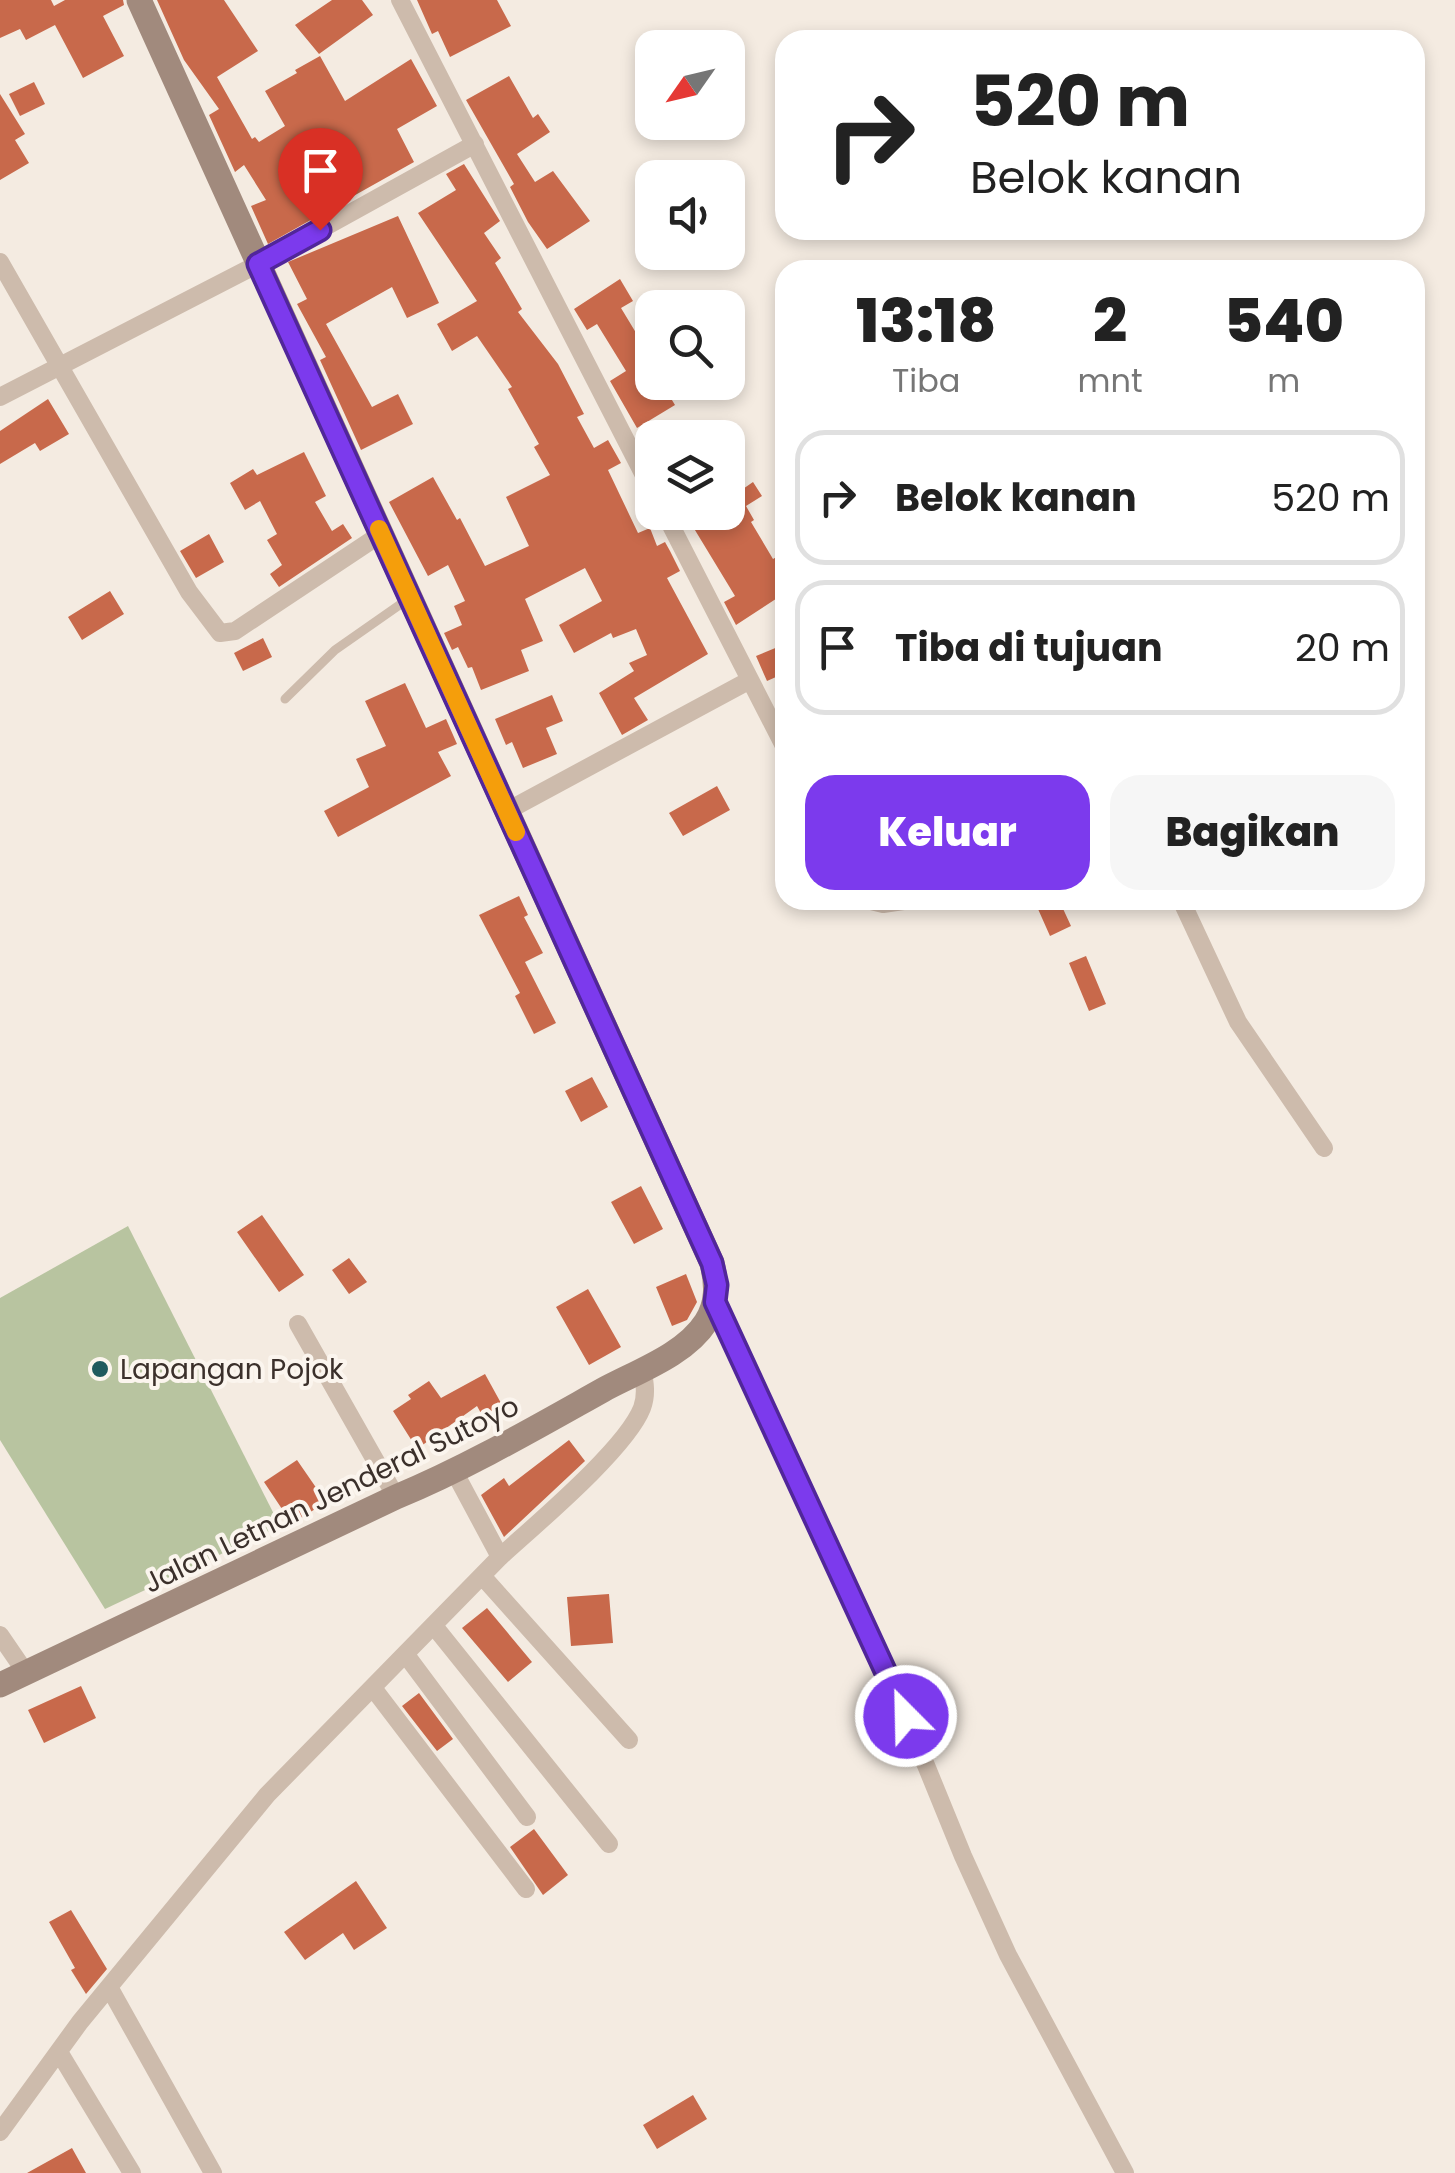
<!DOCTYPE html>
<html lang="id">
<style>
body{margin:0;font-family:Poppins,sans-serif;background:#f6f6f6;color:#222;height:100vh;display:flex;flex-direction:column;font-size:38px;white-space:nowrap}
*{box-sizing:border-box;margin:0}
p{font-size:32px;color:#767676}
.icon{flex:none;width:55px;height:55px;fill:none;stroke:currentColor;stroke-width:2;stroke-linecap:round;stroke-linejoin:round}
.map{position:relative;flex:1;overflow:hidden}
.panel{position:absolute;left:775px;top:260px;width:650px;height:650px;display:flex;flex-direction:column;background:#fff;border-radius:30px;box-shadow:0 5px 15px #0003}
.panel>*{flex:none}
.guide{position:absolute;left:775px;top:30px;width:650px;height:210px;border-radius:30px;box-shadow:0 5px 15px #0003;background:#fff;color:#222;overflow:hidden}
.needle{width:65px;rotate:236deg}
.tools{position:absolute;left:635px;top:30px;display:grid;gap:20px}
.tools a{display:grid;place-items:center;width:110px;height:110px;border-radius:20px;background:#fff;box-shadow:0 5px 15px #0003;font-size:50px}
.pin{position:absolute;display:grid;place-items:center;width:85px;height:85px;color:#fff;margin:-102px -42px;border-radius:50% 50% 50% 0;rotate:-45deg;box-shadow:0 0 10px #0007}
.pin .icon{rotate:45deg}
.me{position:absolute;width:110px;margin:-55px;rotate:337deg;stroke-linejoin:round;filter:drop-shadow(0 0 8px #0008)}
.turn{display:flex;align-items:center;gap:35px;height:210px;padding:0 30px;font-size:45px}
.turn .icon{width:130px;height:130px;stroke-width:2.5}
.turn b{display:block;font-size:70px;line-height:85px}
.eta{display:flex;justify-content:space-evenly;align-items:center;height:170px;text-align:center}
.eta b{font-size:60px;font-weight:800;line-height:70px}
.cta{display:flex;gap:20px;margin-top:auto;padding:20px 30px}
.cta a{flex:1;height:115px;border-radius:30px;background:#7c3aed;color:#fff;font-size:40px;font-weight:800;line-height:115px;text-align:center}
.cta a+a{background:#f6f6f6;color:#222}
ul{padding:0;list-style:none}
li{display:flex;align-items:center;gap:30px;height:135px;margin:0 20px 15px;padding:0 10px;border:5px solid #e0e0e0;border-radius:30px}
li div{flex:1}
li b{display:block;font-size:38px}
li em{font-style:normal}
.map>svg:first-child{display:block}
.grass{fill:#b8c4a0}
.building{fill:#c8694b}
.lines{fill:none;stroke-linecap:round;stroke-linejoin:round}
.lane{stroke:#cdbbac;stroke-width:9}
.street{stroke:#cdbbac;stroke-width:18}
.secondary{stroke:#a18a7d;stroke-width:25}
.route-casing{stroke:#51269a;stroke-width:25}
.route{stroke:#7c3aed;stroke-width:18}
.slow{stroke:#f59e0b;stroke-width:18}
.poi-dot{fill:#1f5a5e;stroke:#fbf5ee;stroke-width:4}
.labels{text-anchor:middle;stroke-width:8;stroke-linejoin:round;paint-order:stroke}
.poi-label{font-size:28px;fill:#3b302b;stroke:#fbf5ee;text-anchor:start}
.street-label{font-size:28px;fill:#3b302b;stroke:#fbf5ee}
</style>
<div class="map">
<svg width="1455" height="2173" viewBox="0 0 1455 2173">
<rect width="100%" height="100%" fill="#f4ebe1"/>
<!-- grass -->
<path class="grass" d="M128 1226 280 1526 105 1609 0 1440V1298Z"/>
<!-- building -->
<path class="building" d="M0 0H51L54 6 65 0H123L124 5 103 16 124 56 83 78 55 25 26 40 20 29 0 38Z
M157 0H224L258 51 217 77 252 139 255 137 259 142 285 126 265 91 297 73 295 70 320 56 345 101 411 59 437 106 397 129 414 162 268 244 251 206 266 200 244 165 235 172 209 115 219 109 184 60Z
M332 0H362L373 15 319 54 295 25Z
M417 0H497L511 26 450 57 438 31 432 34Z
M509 76 533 118 538 114 550 132 517 154 535 182 553 171 590 221 547 249 528 222 510 187 514 184 466 100Z
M34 82 45 104 20 116 9 94Z
M0 94 25 134 15 140 29 163 0 180Z
M464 164 500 221 484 233 501 258 495 263 522 309 518 312 558 364 584 414 577 417 594 448 608 440 621 463 608 470 638 533 650 528 657 546 665 542 670 551 680 571 667 578 708 654 634 698 648 720 622 735 599 693 634 671 629 663 647 655 636 629 613 638 611 633 574 653 559 625 602 601 585 568 525 599 543 641 521 650 529 671 481 690 472 667 468 668 458 647 452 650 444 633 462 625 454 606 465 601 448 565 428 576 389 502 433 477 457 520 460 518 485 566 529 546 506 497 550 475 534 447 539 444 508 389 512 387 477 336 452 351 437 324 477 301 418 213 456 190 446 174Z
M398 216 439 303 407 318 392 287 326 324 372 407 398 394 413 424 361 450 320 360 326 357 297 304 307 299 288 262Z
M620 279 633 301 621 308 644 346 652 340V382H661L675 405 637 428 610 381 626 371 597 324 587 330 574 309Z
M48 399 69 434 40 451 35 443 0 464V431Z
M304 452 326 496 315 502 332 531 343 524 352 538 279 587 270 574 282 565 267 540 277 534 260 501 245 510 230 483 253 469 257 475Z
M728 471 740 491 753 482 762 496 746 506 754 520 751 522 773 559 785 552V593L736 625 724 602 735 596 684 512H728Z
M209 534 224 562 196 578 180 551Z
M110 591 124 614 82 640 68 617Z
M263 638 272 657 243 671 234 653Z
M785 644V673L767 681 756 656Z
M405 683 426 728 446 719 457 744 438 752 451 776 338 837 324 811 369 787 356 759 386 746 365 701Z
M552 695 563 721 546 728 557 754 523 768 512 742 506 745 495 719Z
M717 786 730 810 683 836 669 813Z
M519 896 528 915 524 917 543 953 525 962 556 1023 534 1034 515 996 520 993 479 915Z
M1034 900H1059L1071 926 1050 936Z
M1086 956 1106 1004 1089 1011 1069 963Z
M592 1077 608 1107 581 1122 565 1091Z
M641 1186 663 1229 634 1244 611 1202Z
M262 1215 304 1275 279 1292 237 1232Z
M349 1258 367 1282 349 1294 332 1270Z
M686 1274 697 1302 687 1320 672 1326 656 1287Z
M588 1289 621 1347 589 1365 556 1307Z
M485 1374 507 1414 487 1424 477 1406 417 1449 393 1411 411 1399 408 1395 429 1381 441 1398Z
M569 1440 585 1461 504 1537 481 1495 504 1478 509 1486Z
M297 1460 326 1502 292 1524 264 1482Z
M609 1594 613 1643 571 1646 567 1597Z
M487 1608 532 1662 508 1682 462 1628Z
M81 1686 96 1718 44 1743 28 1710Z
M419 1693 453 1739 437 1751 402 1706Z
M534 1829 568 1875 543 1895 510 1847Z
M356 1881 387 1928 354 1950 343 1933 305 1960 284 1932Z
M71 1910 107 1969 86 1994 71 1970 75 1968 49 1922Z
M693 2095 707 2119 657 2149 643 2125Z
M72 2148 86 2173H27Z"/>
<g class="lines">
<!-- lane -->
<path class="lane" d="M285 699 335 650 408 599"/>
<!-- street -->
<path class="street" d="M400 0 652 491
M0 262 189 592 220 633 235 631 381 534
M0 397 258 264 475 144
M664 512 785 748
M507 811 750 680
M867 900 883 904 910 900
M1181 900 1238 1022 1324 1148
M715 1303 881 1655 963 1856 1008 1955 1125 2173
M298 1324 396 1497
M500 1557C535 1525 626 1449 642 1408 647 1395 645 1382 642 1369
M483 1577 629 1740
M434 1626 609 1844
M0 1635 26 1673
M406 1655 527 1817
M373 1688 526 1889
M109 1987 213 2173
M59 2052 132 2173
M0 2132 80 2022 267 1795 500 1557 455 1473"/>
<!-- secondary -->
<path class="secondary" d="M0 1685 396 1497C468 1467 535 1428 603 1390 636 1372 685 1355 706 1322 718 1303 717 1284 712 1263L139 0"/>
</g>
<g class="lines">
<defs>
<path id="route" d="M320 230 258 264 712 1263 717 1285 715 1302 906 1716"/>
</defs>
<!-- route casing -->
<use href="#route" class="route-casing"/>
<!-- route -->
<use href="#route" class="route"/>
<!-- slow -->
<path class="slow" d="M379 529 516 832"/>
</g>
<!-- markers -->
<circle class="poi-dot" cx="100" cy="1369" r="10"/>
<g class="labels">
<!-- poi labels -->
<g class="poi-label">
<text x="120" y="1379">Lapangan Pojok</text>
</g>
<!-- street labels -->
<g class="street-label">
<text transform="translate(331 1494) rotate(-26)" y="10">Jalan Letnan Jenderal Sutoyo</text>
</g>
</g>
</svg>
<div class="tools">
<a><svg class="needle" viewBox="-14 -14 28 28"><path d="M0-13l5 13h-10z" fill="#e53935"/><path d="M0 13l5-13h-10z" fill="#767676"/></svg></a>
<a><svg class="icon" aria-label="sound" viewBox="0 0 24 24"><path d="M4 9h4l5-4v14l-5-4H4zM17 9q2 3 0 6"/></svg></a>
<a><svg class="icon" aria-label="search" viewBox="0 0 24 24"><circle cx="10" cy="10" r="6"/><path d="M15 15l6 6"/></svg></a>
<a><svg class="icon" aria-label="layers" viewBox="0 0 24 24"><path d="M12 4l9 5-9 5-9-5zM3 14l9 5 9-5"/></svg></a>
</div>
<div class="pin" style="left:320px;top:230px;background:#d93025"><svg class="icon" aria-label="arrive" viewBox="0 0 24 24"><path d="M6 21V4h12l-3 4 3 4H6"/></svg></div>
<svg class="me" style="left:906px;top:1716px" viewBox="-20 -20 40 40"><circle r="17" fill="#7c3aed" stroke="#fff" stroke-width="3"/><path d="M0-11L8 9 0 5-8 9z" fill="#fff"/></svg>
<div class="guide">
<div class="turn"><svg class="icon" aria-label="right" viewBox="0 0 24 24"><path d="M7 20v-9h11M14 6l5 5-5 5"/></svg><div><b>520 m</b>Belok kanan</div></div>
</div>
<section class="panel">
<div class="eta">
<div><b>13:18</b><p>Tiba</p></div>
<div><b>2</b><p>mnt</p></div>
<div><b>540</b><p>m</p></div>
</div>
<ul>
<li><svg class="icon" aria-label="right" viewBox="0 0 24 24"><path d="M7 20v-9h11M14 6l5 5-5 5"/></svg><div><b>Belok kanan</b></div><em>520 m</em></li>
<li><svg class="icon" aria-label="arrive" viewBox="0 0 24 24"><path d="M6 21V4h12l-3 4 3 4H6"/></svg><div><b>Tiba di tujuan</b></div><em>20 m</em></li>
</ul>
<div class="cta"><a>Keluar</a><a>Bagikan</a></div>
</section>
</div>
